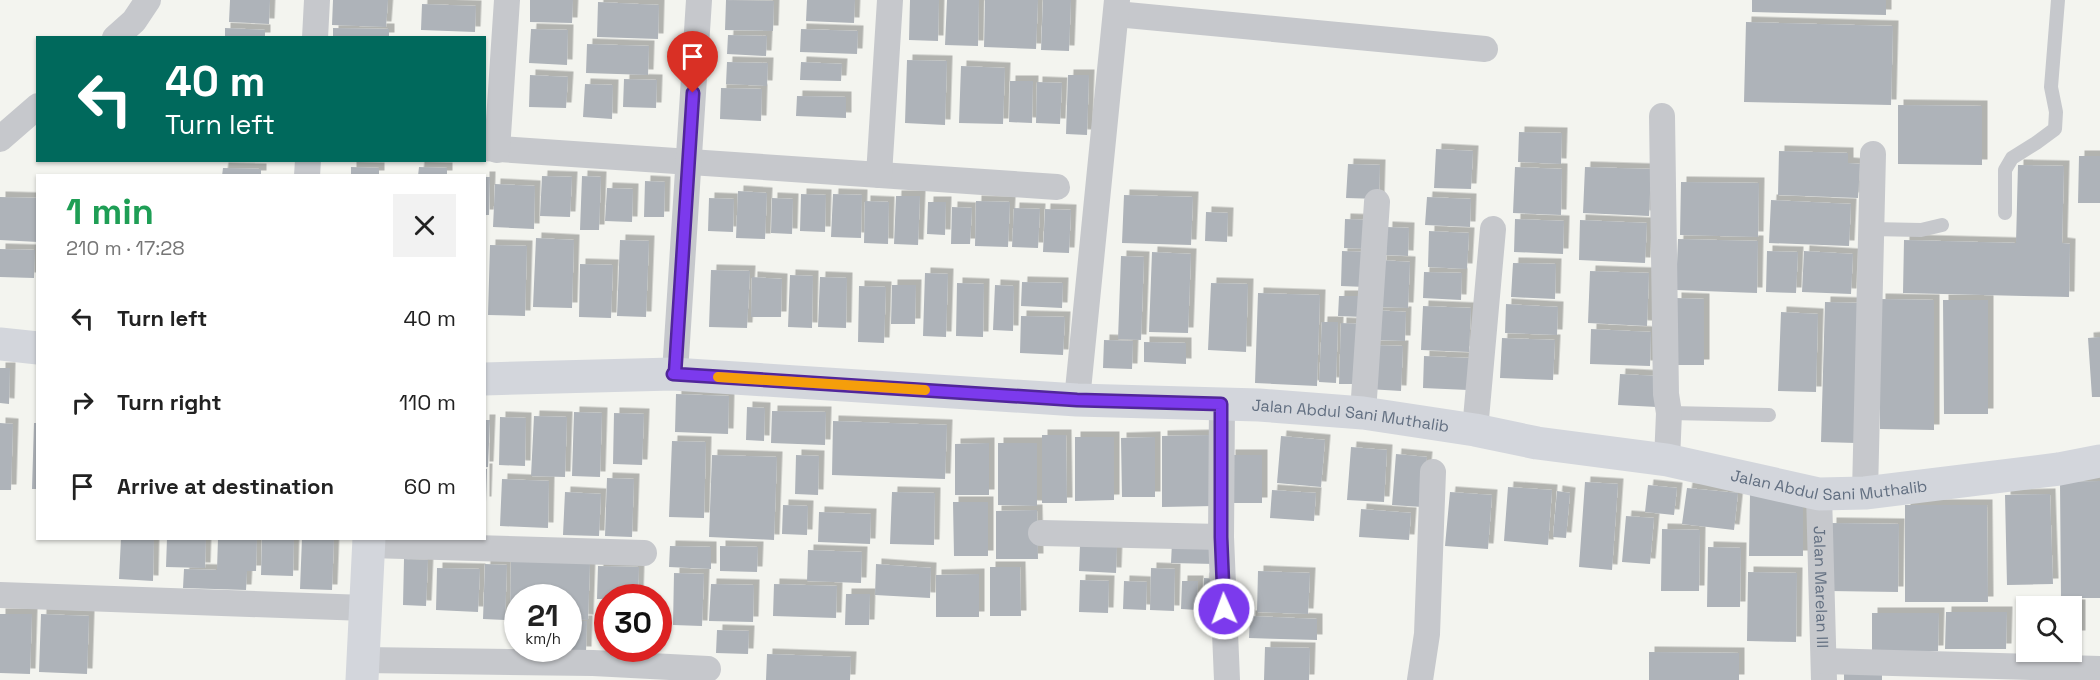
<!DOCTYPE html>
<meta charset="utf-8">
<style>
body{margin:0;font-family:"Space Grotesk",sans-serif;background:#f2f2f2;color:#222;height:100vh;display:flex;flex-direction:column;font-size:22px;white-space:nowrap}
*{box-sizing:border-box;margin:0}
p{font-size:20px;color:#767676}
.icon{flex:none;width:33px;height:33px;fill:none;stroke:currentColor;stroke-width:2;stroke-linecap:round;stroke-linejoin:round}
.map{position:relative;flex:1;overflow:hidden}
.panel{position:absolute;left:36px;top:174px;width:450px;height:366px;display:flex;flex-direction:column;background:#fff;border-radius:0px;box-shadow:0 2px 4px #0004}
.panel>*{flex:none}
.top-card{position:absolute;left:36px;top:36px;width:450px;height:126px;border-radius:0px;box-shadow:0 2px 4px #0004;background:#00695c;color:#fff;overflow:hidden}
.tools{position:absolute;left:2016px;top:596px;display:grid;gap:12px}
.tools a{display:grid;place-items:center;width:66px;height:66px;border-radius:0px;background:#fff;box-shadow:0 2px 4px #0004;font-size:30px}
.speed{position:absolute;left:504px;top:584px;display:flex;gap:12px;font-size:30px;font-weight:700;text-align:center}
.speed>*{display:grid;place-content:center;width:78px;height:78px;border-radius:50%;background:#fff;box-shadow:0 2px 4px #0004;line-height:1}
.speed small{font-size:15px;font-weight:400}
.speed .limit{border:9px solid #d22;background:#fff;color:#111}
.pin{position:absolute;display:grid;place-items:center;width:51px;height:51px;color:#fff;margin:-62px -26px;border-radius:50% 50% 50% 0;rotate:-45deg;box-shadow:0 0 6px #0007}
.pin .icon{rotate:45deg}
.me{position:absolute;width:66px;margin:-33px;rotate:358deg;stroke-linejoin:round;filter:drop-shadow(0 0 4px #0008)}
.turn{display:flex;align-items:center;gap:21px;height:126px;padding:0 30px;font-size:27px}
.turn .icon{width:78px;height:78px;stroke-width:2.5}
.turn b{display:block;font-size:42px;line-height:51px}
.round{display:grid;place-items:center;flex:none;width:63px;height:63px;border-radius:0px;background:#f2f2f2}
.overview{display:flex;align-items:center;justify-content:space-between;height:102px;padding:0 30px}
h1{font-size:36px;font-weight:700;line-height:45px;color:#1e9e55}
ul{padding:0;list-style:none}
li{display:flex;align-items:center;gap:18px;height:84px;padding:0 30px}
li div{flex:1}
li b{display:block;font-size:22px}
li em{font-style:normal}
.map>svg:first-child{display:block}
.building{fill:#aeb3b9;filter:url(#shadow)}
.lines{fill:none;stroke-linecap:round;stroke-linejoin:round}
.lane{stroke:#c6c8cc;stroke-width:14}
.street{stroke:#c6c8cc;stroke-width:26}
.secondary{stroke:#d3d6dc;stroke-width:33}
.route-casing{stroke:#51269a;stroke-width:15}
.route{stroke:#7c3aed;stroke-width:10}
.slow{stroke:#f59e0b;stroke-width:10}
.labels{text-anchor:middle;stroke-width:6;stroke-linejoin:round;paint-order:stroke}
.street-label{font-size:16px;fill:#626f81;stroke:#fff}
</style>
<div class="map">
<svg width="2100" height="680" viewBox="0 0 2100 680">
<defs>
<filter id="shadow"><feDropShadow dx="5.5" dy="-5.5" stdDeviation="0" flood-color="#0004"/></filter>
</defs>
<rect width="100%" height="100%" fill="#f3f4ef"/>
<!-- building -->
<path class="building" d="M230 0H270L269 24 229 22Z
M333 0H388L386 27 332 25Z
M530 0H573L572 23 530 22Z
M726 0 774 1 773 31 725 30Z
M807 0H855L854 23 806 21Z
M910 0H939L938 41 909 40Z
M947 0H979L978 46 945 45Z
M985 0H1038L1036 49 984 47Z
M1043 0H1071L1069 51 1041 50Z
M1752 0H1886V15L1752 12Z
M598 2 659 5 658 39 597 37Z
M422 4 476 6 475 32 421 30Z
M1746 22 1893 26 1891 105 1744 102Z
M225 28 265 30V38H225Z
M333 28 389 29V38H333Z
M531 29 568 30 567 65 529 63Z
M801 29 858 31 857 54 800 52Z
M728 35 767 36 766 56 727 54Z
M587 44 649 46 648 75 586 73Z
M907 60 947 61 945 125 905 123Z
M727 62 768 63 767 86 726 84Z
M801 62 842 64 841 81 800 80Z
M961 66 1005 68 1003 124 959 123Z
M530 75 568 77 566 108 529 107Z
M1068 75H1089L1087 135 1066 134Z
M624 79 657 80 656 108 623 107Z
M1010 81H1033L1032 123 1009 122Z
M1037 82 1062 83 1060 124 1036 123Z
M585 84 613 85 612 119 583 117Z
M721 88 762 89 761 121 720 119Z
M797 96 846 97V118L796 116Z
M1898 105 1982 106V165L1898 164Z
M1519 132 1562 133 1561 164 1518 162Z
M1436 149 1473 151 1471 189 1434 188Z
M1779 151 1848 153V163L1860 164 1858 198 1778 195Z
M2079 156H2100V203H2078Z
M1348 164 1380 165 1379 199 1346 198Z
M2018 165 2064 166 2062 243 2070 244 2069 297 1903 293 1904 240 2016 243Z
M351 167 379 168V176H351Z
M419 167 447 168V176H418Z
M1515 167 1562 169 1561 215 1513 213Z
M1585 167 1651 169 1649 216 1583 213Z
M223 168 261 169V176H222Z
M542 176 572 177 570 217 540 216Z
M582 176 601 177 599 230H580Z
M484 177H490L489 215H484Z
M645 181 665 182 664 217H644Z
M1681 182 1759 183 1758 237 1680 235Z
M495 184 535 186 534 229 493 227Z
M607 188 633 189 632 222 605 221Z
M738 191 767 193 765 239 736 238Z
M801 194 826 195 825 232 800 231Z
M833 194 862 195 861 238 831 237Z
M1124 195 1193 197 1191 245 1122 243Z
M896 196H920L918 245 894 244Z
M0 197 38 198V242L0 240Z
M1427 197 1471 199 1470 227 1425 225Z
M709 198 734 199 733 232 708 231Z
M772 198 793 199 792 234 771 233Z
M1771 200 1851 204 1849 246 1769 243Z
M865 201 889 202 888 244 864 243Z
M976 201 1010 202 1008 247 975 246Z
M928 202H946L945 235 927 234Z
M952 207 972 208 970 244H951Z
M1014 208 1040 209 1038 248 1012 247Z
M1045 209 1071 210 1069 253 1043 252Z
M1206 212 1228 213 1227 242 1205 241Z
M1345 219 1373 220 1372 249 1344 248Z
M1515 219 1564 221 1563 254 1514 252Z
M1580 220 1647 223 1645 263 1579 260Z
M1387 227 1409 228 1408 256 1386 255Z
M1429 231 1469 233 1467 269 1428 267Z
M536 238 574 240 572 308 533 307Z
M1678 239 1758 241 1757 293 1676 290Z
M620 240 649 241 646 317 617 316Z
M490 245 527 246 525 316 488 315Z
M0 249 35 250 34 278 0 277Z
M1342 251 1368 252 1366 287 1341 286Z
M1767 251 1798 252 1796 293 1766 292Z
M1804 251 1853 254 1851 294 1802 292Z
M1152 252 1191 254 1188 333 1149 332Z
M1121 256 1144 257 1141 340 1118 339Z
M1381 260 1410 262 1408 308 1380 307Z
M1513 263 1556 264 1555 299 1511 297Z
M580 264 613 265 611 318 579 317Z
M711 270 750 271 747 328 709 327Z
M1590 271 1649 273 1647 326 1588 323Z
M1424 272 1462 273 1461 300 1423 298Z
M925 273 948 274 946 337 923 336Z
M790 275 813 276 812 328 788 327Z
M752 277 782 279 781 317H751Z
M820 277 847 278 846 328 818 327Z
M1022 282 1063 283 1062 308 1021 306Z
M957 283 984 284 983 337 956 336Z
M1211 283 1248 284 1246 352 1208 350Z
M892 285H916L915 324H891Z
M995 285 1014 286 1013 331 993 330Z
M859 286 886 287 884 343 858 342Z
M1258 293 1320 295 1317 386 1255 383Z
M1339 296H1364L1363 317 1338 316Z
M1676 298 1704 299V365H1676Z
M1880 299 1934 300V430L1880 429Z
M1943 300H1988V414H1944Z
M1825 302 1859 303 1856 443 1821 442Z
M1506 304 1558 307 1557 335 1505 333Z
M1423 306 1471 308 1469 352 1421 350Z
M1374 310 1406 312 1405 341 1373 340Z
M1781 312 1818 314 1816 392 1778 391Z
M1021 316 1065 317 1063 355 1020 353Z
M1322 322H1338L1336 383 1319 382Z
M1341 323 1364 324 1361 384H1339Z
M1591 329 1651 332 1650 366 1590 364Z
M2100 337V397H2092L2088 338Z
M1502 338 1555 340 1553 380 1500 378Z
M1104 340 1133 341 1132 369 1103 368Z
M1144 342 1186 343V364L1144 362Z
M1369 345 1403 346 1401 391 1368 389Z
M1424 356 1469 358 1468 390 1423 388Z
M0 368H10L9 404 0 403Z
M1620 374 1658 376 1657 407 1618 405Z
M676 394 729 396 728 434 675 432Z
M747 407 765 408 764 441 746 440Z
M772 411 826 412 825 445 771 443Z
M574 412 602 413 600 477 572 476Z
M614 413 644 414 642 465 613 464Z
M534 416 567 417 565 477 531 476Z
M500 417 526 418 525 466 499 465Z
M484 420H490L488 467H484Z
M833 421 947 425 945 479 832 475Z
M0 423 13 424 11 490H0Z
M34 423H38V489H32Z
M1042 435H1066L1067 503H1042Z
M1213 435 1214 506 1162 507V436Z
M1281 436 1325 440 1321 487 1277 483Z
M1075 437H1114V500L1075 501Z
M1155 437V497H1122L1121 438Z
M672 441 706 442 704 518 669 517Z
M989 443V495H955V444Z
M998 443H1037V506L998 505Z
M1351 447 1387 450 1384 502 1347 500Z
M1396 454 1427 457 1422 507 1392 505Z
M712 455 777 457 774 540 709 537Z
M796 455 819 456 818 495 795 494Z
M1230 455H1262V503H1230Z
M484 469H487L486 502H484Z
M607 478 634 479 632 537 605 536Z
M502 479 549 481 548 528 500 526Z
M2100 481V598H2061L2060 482Z
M1585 482 1618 484 1612 570 1579 567Z
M1648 485 1677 488 1674 515 1645 512Z
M1508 487 1552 490 1548 545 1504 541Z
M1687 488 1738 493 1734 530 1682 524Z
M1272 490 1316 493 1314 521 1270 518Z
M1557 491 1570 493 1566 538 1553 537Z
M565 492 601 494 599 536 563 535Z
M892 492 935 493 934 545 890 544Z
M1450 492 1492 495 1488 549 1445 546Z
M1750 494H1803V556H1749Z
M2050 494 2053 584 2007 585 2005 495Z
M953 502H988V556H954Z
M783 505 808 506 807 535 782 534Z
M1905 505H1987L1988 602H1905Z
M1361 509 1411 513 1409 540 1359 537Z
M1037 510 1038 559H996V511Z
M819 512 871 514 870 544 818 542Z
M1626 516 1654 518 1650 564 1622 562Z
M1831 523 1899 524 1898 592 1830 591Z
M1662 529 1700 530 1699 591H1661Z
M121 538H154L153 581 119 579Z
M167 538H206L205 568 166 567Z
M218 538H257L256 571H247L246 590 183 588 184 569 217 570Z
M262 538H294L293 576 261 575Z
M302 538H334L332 590 300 589Z
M1172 542 1216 543 1215 564 1171 563Z
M1080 545 1117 546 1116 573 1079 571Z
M670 546 711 547V569L669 567Z
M720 546 758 547 757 572 720 571Z
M1708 547 1741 548 1740 607H1707Z
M808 550 862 552 861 583 807 581Z
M404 559 428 560 426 606 403 605Z
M511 560 590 563 588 620 568 619V597H518V617H510Z
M485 564 507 565 505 620 483 619Z
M876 564 931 568 930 598 875 595Z
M598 566 639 567 638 597H608V599H597Z
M990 567H1020L1021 616H990Z
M437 568 480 569 478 612 436 610Z
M1151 568 1175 569 1174 611 1150 610Z
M1258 571 1310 573 1308 614 1257 612Z
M1748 572 1797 573 1796 642 1747 641Z
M674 573 704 574 702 626 673 625Z
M979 574V617H936V575Z
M1204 578 1220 579 1218 609H1203Z
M1080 580 1109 581 1108 613 1079 612Z
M1124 581 1147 582 1146 610 1123 609Z
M1182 581H1198L1197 610 1181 609Z
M711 584 754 585 753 622 709 621Z
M774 584 837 586 836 618 773 616Z
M846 594H870L869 625H845Z
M2072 605H2080V636H2072Z
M1946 612H2007L2006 649H1945Z
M1872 613H1939L1938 651H1872Z
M0 614H32L30 674 0 673Z
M41 614 89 616 87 674 39 672Z
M1250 616 1317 619V640L1249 638Z
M568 621H587L586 652 548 651V648H568Z
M717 630 749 631 748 654 716 653Z
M1265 647 1310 648 1309 680H1264Z
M608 648H636V657L608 656Z
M1649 652 1739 653V680H1649Z
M767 654 851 657 850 680H766Z
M1844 673 1882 675V680H1844Z"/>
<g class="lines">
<!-- lane -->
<path class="lane" d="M2005 213V170L2012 158 2036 143 2055 129 2056 112 2051 87 2058 0
M1871 229 1921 230 1942 225
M1669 413 1769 415"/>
<!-- street -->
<g class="street">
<path d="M1116 14 1485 49"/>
<path d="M115 38 134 21 148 0"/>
<path d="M315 38 317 0"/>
<path d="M1662 116 1666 394 1669 413 1667 460"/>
<path d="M0 139 38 106"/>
<path d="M484 148 1057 187"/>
<path d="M497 150 507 0"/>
<path d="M879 175 890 0"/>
<path d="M307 176 308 160"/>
<path d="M673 374 675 373 699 0"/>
<path d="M1077 400 1117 0"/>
<path d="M1222 404 1221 537 1227 680"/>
<path d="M1363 413 1377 202"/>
<path d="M1475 430 1493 229"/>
<path d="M1865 493 1873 154"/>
<path id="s1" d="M1819 494 1824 680"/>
<path d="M1041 533 1221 537"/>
<path d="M369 545 644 553"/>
<path d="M0 595 365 608"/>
<path d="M363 660 593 663 708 669"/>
<path d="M1824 661 2100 669"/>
<path d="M1420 680 1427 634 1433 472"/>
</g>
<!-- secondary -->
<g class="secondary">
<path d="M0 344 38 348"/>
<path id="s2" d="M484 379 673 374 1077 400 1259 405 1363 413 1475 430 1537 443 1667 460 1819 494 1865 493 2059 469 2100 461"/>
<path d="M362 680 369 538"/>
</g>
</g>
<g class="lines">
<defs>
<path id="route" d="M693 93 675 373 673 374 1077 400 1221 404V537L1224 609"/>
</defs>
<!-- route casing -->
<use href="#route" class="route-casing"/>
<!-- route -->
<use href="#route" class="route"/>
<!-- slow -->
<path class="slow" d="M718 377 925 390"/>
</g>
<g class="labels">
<!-- street labels -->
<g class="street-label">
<text dy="6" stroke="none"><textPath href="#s2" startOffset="868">Jalan Abdul Sani Muthalib</textPath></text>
<text dy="6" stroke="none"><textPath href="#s2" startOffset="1353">Jalan Abdul Sani Muthalib</textPath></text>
<text dy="6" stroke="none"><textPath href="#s1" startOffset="93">Jalan Marelan III</textPath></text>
</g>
</g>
</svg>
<div class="tools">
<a><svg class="icon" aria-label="search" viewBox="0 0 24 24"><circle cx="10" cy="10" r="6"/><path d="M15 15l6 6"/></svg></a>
</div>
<div class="speed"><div>21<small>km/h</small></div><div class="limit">30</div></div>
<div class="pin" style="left:693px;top:93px;background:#d93025"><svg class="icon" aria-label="arrive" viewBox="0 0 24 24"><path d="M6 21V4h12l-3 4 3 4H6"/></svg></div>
<svg class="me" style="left:1224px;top:609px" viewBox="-20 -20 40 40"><circle r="17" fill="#7c3aed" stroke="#fff" stroke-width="3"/><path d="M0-11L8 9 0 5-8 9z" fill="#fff"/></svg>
<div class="top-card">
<div class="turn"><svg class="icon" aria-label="left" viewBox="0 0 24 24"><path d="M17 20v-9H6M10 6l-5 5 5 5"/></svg><div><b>40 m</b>Turn left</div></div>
</div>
<section class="panel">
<div class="overview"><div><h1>1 min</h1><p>210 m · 17:28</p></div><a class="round"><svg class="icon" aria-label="close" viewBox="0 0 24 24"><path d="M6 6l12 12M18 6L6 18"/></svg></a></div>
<ul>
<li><svg class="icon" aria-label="left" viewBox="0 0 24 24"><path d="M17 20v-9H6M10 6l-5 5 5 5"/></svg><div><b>Turn left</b></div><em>40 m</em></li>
<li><svg class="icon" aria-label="right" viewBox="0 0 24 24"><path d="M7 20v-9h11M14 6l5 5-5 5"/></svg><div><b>Turn right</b></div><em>110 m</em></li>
<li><svg class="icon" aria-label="arrive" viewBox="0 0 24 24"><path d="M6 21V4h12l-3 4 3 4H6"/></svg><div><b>Arrive at destination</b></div><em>60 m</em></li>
</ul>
</section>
</div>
